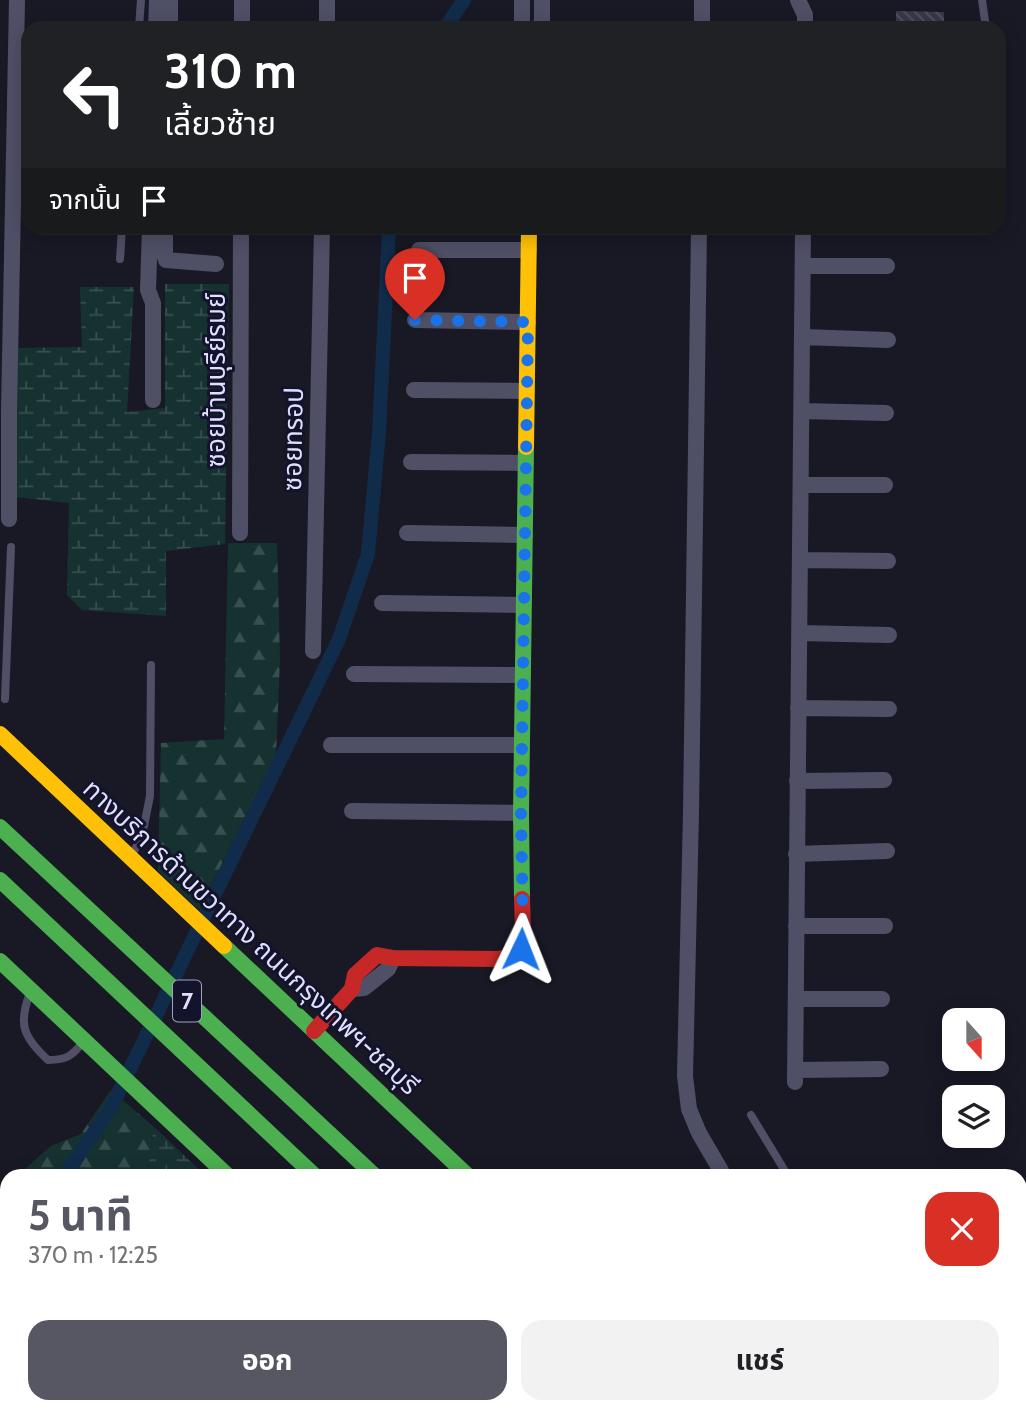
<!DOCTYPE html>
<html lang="th">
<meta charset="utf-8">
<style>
body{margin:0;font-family:Cabin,"Noto Sans Thai",sans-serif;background:#f2f2f2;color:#202124;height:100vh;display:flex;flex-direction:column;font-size:26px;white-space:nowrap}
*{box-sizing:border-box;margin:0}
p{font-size:23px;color:#757577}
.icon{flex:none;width:38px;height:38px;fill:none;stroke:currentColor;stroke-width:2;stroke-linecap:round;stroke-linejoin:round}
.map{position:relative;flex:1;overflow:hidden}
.sheet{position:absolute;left:0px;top:1169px;width:1027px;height:245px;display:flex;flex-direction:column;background:#fff;border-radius:21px 21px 0 0;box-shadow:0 4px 18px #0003}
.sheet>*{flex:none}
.guide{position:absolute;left:21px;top:21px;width:985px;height:214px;border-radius:21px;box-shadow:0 4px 18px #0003;background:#202124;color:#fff;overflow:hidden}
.needle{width:46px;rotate:159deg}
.controls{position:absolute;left:942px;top:1008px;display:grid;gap:14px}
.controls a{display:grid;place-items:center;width:63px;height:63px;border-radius:14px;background:#fff;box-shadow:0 4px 18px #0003;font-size:35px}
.pin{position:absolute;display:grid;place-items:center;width:60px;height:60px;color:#fff;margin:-72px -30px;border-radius:50% 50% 50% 0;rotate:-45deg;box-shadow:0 0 7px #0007}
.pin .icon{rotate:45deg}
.me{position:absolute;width:77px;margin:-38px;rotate:2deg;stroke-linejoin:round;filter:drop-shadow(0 0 5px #0008)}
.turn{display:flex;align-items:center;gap:24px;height:147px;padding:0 28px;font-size:32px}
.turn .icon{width:91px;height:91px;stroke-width:2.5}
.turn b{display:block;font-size:49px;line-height:60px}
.then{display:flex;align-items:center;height:66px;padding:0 28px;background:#0003;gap:14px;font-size:26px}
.round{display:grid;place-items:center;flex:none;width:74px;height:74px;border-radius:21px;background:#f2f2f2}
.head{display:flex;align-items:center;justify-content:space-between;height:119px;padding:0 28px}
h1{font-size:42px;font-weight:700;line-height:52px;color:#575764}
.primary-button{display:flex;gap:14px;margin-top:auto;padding:14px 28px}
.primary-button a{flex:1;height:80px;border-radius:21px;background:#575764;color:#fff;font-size:28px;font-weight:700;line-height:80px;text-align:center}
.primary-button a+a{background:#f2f2f2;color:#202124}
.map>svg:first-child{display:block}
.forest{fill:url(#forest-firs)}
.wetland{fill:url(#wetland-marsh)}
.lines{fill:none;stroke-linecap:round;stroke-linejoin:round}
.canal{stroke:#112c4a;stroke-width:14}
.building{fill:url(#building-back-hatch)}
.lane{stroke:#4f5066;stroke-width:8}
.street{stroke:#4f5066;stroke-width:16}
.fast{stroke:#4caf50;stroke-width:16}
.slow{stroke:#ffc107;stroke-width:16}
.jam{stroke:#c62828;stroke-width:16}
.route{stroke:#1a73e8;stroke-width:12;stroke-dasharray:0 21.6}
.labels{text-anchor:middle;stroke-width:6;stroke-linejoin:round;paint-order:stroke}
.shield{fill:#14132c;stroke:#a2a2bf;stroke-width:2}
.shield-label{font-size:24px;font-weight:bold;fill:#dfdffe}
.street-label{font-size:26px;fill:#dfdffe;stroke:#14132c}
</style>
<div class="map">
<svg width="1026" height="1414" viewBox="0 0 1026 1414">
<defs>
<pattern id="forest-firs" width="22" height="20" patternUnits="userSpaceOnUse" patternTransform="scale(1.75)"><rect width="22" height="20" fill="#163230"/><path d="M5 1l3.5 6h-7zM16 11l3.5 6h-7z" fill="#374f4f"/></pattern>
<pattern id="wetland-marsh" width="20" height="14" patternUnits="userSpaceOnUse" patternTransform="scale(1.75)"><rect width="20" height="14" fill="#163230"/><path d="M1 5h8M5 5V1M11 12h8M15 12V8" fill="none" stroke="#374f4f"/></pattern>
<pattern id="building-back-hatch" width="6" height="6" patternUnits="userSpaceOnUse" patternTransform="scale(1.75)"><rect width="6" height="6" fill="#383847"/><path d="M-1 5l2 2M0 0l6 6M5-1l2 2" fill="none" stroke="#545463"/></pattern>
</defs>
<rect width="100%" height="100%" fill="#191926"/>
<!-- forest -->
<path class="forest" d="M228 543H277L280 659 276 755 199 910 158 871 161 743 224 739Z
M111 1090 154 1127 147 1176H17L51 1146 81 1134Z
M7 1185V1260L0 1265V1191Z"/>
<!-- wetland -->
<path class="wetland" d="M165 284H229L225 544 166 551V616L82 610 67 595 69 503 15 497 17 348 82 347 80 287H134L127 412 165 408Z
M154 1127 206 1176H147Z
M98 1407H455L463 1414H98Z
M512 1407H723L730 1414H505Z"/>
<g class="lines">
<!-- canal -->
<path class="canal" d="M445 28 464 0
M64 1176 111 1108 339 639 368 554 379 432 389 228
M0 1238 7 1233"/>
</g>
<!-- building -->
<path class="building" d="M896 11 944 12V28H896Z"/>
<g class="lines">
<!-- lane -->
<path class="lane" d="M982 0 986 28
M139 28 141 0
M120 259 122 228
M5 699 11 547
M132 855 142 836 150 796 151 665
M30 993C18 1024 23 1037 48 1060 67 1060 72 1056 84 1041
M751 1115 788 1176"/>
<!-- street -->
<path class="street" d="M522 0V23L525 28
M798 0 805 15V28
M156 28 157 0
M170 28V0
M242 28V0
M327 28V0
M538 28 542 22V0
M702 28V0
M150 228 148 290 153 303V400
M165 228V257L166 260 216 264
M699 228 691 812 685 1076 689 1109 699 1133 724 1176
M419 250H529
M803 266H887
M415 320 528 322
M803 337 888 340
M414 390 527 391
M802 411 886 413
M411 462 526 463
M802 485H885
M9 519V410L17 0
M240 533 241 228
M407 533 525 535
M801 560 888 561
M382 603 524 605
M800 633 889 635
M313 651 322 228
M354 674 523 675
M798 708 889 709
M331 745H522
M797 781 884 780
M352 811 521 813
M796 854 887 851
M796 926H885
M352 989 364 988 388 969 393 958
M796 999H882
M795 1070 881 1069
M795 1082 803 228
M884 1407 889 1414
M1014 1414 1026 1410"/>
<!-- fast -->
<path class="fast" d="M0 827 375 1176
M0 880 315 1176
M522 899 521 813 526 447
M224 946 468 1176
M0 961 228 1176
M473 1407 480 1414
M561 1407 569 1414"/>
<!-- slow -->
<path class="slow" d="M526 447 529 228
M0 734 224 946
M621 1407 629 1414
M708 1407 716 1414"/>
<!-- jam -->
<path class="jam" d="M314 1031 352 989 355 975 377 955 393 958 498 959 513 956 521 949 523 930 522 899"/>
</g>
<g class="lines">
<!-- route -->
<path class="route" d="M415 320 528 322 521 813 523 930 521 949"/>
</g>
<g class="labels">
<!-- shield labels -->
<rect class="shield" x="173" y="980.5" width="28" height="41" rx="5"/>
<g class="shield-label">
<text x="187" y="1009">7</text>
</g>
<!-- street labels -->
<g class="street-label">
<text transform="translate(216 380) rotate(-90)" y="9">ซอยบ้านบุรีย์รมย์</text>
<text transform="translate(293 439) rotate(-89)" y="9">ซอยทรอป</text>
<text transform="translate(251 937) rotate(43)" y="9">ทางบริการด้านขวาทาง ถนนกรุงเทพฯ-ชลบุรี</text>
</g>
</g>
</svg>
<div class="controls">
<a><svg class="needle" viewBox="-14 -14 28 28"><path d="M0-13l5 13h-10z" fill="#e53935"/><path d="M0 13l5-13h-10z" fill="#757577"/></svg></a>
<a><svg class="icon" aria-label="layers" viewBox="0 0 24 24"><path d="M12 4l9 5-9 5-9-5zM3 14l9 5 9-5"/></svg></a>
</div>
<div class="pin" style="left:415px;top:320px;background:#d93025"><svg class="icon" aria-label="arrive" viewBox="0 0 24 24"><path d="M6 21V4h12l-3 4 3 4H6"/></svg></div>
<svg class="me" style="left:521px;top:949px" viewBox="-20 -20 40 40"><path d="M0-17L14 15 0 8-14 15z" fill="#1a73e8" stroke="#fff" stroke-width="4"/></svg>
<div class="guide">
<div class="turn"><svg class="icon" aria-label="left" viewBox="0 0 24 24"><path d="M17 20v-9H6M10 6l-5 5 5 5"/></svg><div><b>310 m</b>เลี้ยวซ้าย</div></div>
<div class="then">จากนั้น<svg class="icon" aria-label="arrive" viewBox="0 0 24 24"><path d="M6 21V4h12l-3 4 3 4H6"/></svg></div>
</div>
<section class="sheet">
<div class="head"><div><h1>5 นาที</h1><p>370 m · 12:25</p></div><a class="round" style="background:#d93025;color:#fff"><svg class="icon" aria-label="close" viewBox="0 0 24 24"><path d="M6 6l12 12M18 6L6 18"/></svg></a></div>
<div class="primary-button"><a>ออก</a><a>แชร์</a></div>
</section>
</div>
